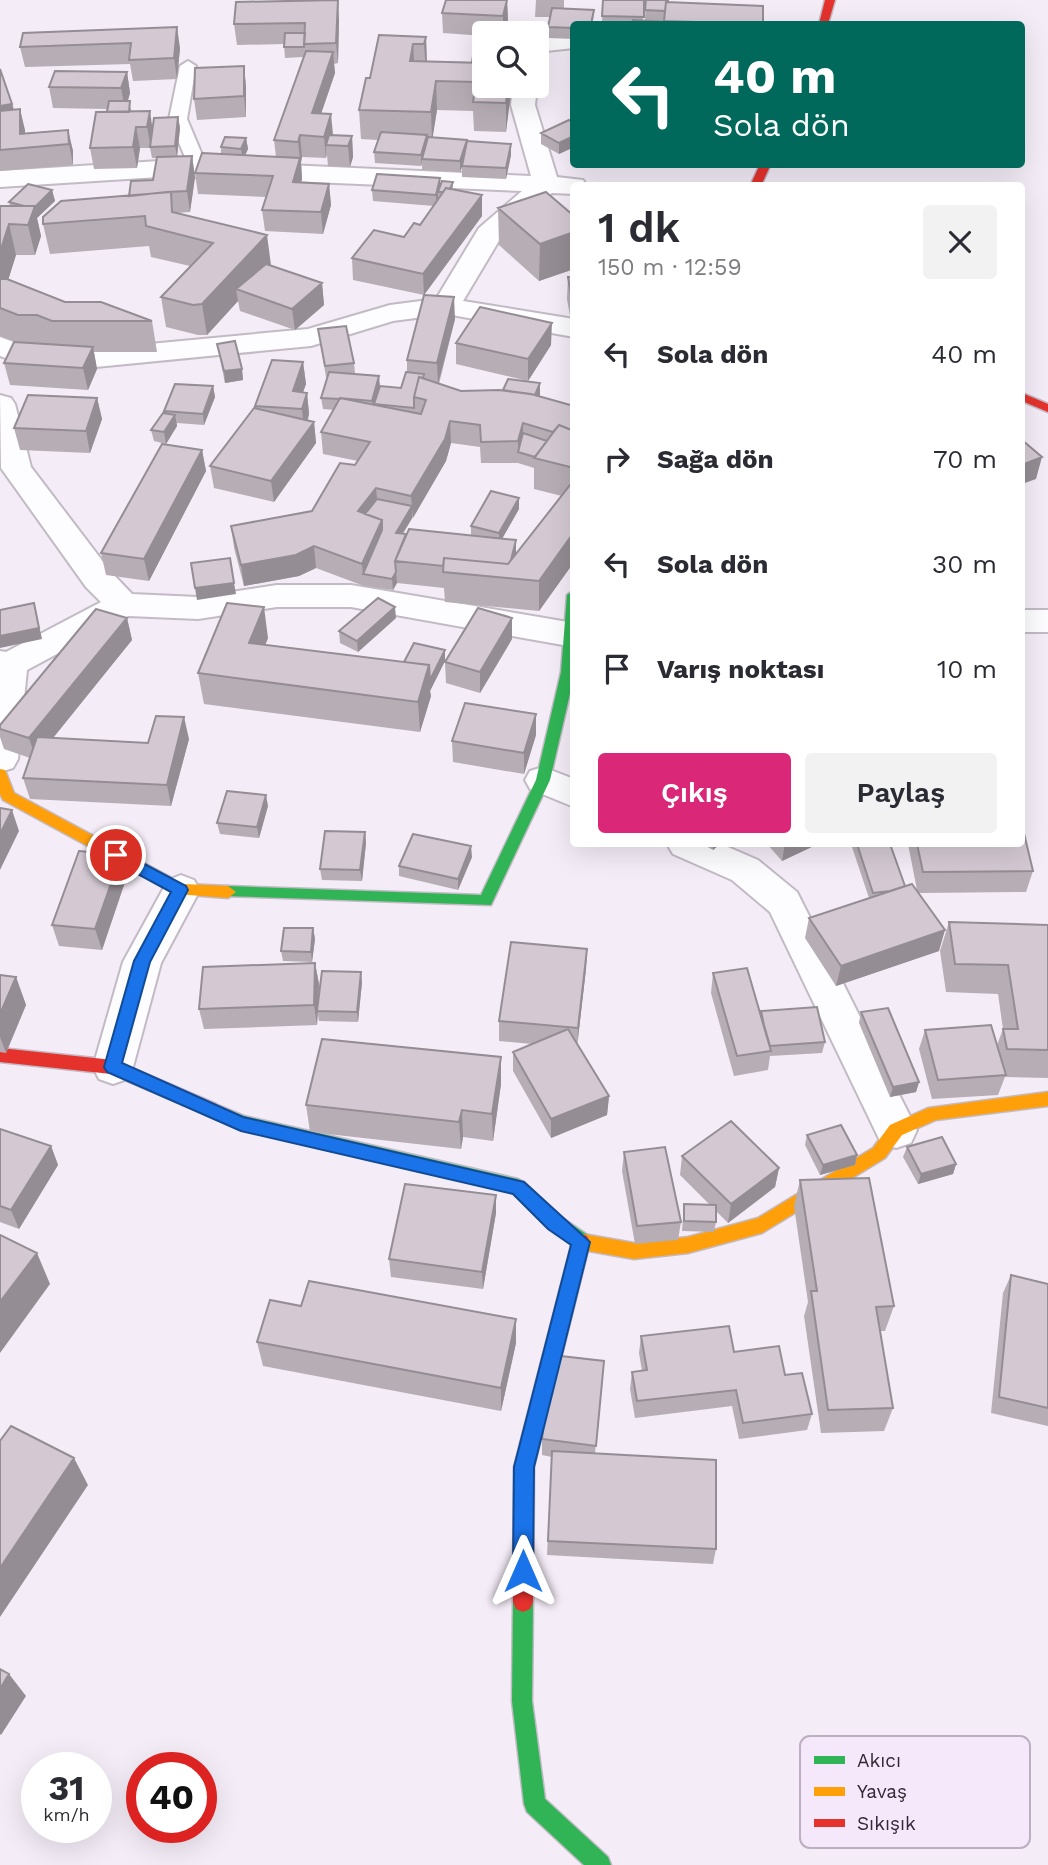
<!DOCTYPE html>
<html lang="tr">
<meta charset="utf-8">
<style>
body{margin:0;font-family:"Work Sans",sans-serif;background:#f2f2f3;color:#2b2b33;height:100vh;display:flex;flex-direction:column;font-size:26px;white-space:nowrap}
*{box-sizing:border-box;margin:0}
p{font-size:23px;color:#7c7c81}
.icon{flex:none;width:38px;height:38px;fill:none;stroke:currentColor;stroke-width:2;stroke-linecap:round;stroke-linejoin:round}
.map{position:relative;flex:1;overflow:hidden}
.panel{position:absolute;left:570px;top:182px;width:455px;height:665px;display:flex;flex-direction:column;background:#fff;border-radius:7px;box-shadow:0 7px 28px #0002}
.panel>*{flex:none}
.top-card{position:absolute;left:570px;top:21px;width:455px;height:147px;border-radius:7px;box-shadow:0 7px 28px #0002;background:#00695c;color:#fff;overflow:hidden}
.controls{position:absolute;left:472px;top:21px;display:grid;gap:14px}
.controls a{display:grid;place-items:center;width:77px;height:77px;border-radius:7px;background:#fff;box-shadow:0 7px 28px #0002;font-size:35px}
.speed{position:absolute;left:21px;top:1752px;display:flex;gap:14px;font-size:35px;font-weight:700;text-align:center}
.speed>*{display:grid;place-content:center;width:91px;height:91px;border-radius:50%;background:#fff;box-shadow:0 7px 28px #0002;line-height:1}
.speed small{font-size:18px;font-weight:400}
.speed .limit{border:10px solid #d22;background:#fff;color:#111}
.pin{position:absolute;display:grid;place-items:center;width:60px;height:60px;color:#fff;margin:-30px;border:4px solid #fff;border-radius:50%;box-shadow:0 2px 7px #0007}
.me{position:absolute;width:77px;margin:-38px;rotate:0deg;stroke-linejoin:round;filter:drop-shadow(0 0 5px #0008)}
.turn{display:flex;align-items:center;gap:24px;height:147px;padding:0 28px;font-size:32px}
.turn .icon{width:91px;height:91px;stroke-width:2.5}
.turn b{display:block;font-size:49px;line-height:60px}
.round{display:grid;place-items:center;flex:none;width:74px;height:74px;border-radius:7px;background:#f2f2f3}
.overview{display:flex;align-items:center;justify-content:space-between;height:119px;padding:0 28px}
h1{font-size:42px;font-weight:600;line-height:52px}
.action{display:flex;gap:14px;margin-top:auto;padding:14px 28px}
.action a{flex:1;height:80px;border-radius:7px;background:#db2777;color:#fff;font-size:28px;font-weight:600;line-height:80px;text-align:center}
.action a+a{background:#f2f2f3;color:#2b2b33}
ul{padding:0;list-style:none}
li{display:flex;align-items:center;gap:21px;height:105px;padding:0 28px}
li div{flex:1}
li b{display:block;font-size:26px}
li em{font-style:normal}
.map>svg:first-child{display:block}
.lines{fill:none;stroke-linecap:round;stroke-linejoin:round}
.lane-casing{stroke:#c2bac5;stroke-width:4}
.street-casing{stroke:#c2bac5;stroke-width:4}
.fast-casing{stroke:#c2bac5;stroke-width:3}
.slow-casing{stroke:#c2bac5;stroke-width:3}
.jam-casing{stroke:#c2bac5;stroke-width:3}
.lane{fill:#fdfcfe;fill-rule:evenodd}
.street{fill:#fdfcfe;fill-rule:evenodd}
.fast{fill:#30b455;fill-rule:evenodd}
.slow{fill:#ff9f0a;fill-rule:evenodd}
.jam{fill:#e5322d;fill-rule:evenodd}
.wall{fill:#b6adb5;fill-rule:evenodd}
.shaded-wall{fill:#948d94}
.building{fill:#d4c9d3;stroke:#948d94;stroke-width:2}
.route{fill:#1a73e8;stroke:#114b97;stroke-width:2}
.key{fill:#f6e8fb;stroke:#bbafc0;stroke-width:2}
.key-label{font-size:19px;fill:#322935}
</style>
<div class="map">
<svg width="1048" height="1865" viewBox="0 0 1048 1865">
<rect width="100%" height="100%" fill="#f4ecf7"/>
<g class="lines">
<defs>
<path id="lane" d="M188 61 196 66 187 119 208 169 199 174 190 169 169 119 180 66Z"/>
<path id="street" d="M574 34V48L537 52V38Z
M513 86H537L535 105 557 177 583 180 587 186H574V194L552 193 500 239 463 301 574 319V337L446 314 393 321 311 346 96 367 14 361 0 356V337L19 344 96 349 308 329 390 305 436 299 479 228 522 191 175 176 0 187V171L175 160 531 176 511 105Z
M0 395 11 398 15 404 31 467 110 571 132 594 198 597 277 585H351L574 623V647L351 607H277L198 619 128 616 27 670 18 759 13 768 0 772V651L6 652 101 602 86 587 1 468Z
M1022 610H1048V632H1022Z
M543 767 574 779V807L530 789 525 780 530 771Z
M667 844H721L758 860 797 892 917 1130 911 1143 896 1148 881 1143 770 912 732 880 673 854Z
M181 875 194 880 200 890 161 963 133 1067 127 1079 113 1084 99 1079 93 1067 123 962 168 880Z"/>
<path id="fast" d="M574 590V676L550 780 491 905 223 896 220 892 223 888 228 886 481 895 536 780 561 672 567 595Z
M210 1102 244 1116 518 1179 524 1182 561 1217 589 1236 592 1242 589 1248 583 1250 549 1229 513 1193 241 1130 204 1114 202 1109 204 1104Z
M523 1592 530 1595 533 1602 532 1701 545 1799 608 1857 611 1865H584L527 1812 524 1804 512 1701 513 1602 516 1595Z"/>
<path id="slow" d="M0 769 5 770 14 793 183 884 228 886 236 892 228 898 176 894 3 800 0 794Z
M1048 1092V1106L936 1120 902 1135 885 1158 762 1233 688 1253 634 1259 583 1250 577 1248 574 1242 577 1236 583 1234 634 1243 688 1237 758 1218 873 1148 890 1125 928 1108Z"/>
<path id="jam" d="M825 0H835L828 24H819Z
M760 164H771L761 186H750Z
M1022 393 1048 404V412L1022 401Z
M0 1048 113 1060 216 1104 218 1109 216 1114 210 1116 111 1074 0 1062Z
M581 1234 587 1236 590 1242 534 1467 533 1602 530 1609 523 1612 516 1609 513 1602 514 1467 572 1242 575 1236Z"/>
</defs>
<!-- lane casing -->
<use href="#lane" class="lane-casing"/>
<!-- street casing -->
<use href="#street" class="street-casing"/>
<!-- fast casing -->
<use href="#fast" class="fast-casing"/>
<!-- slow casing -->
<use href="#slow" class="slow-casing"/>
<!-- jam casing -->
<use href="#jam" class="jam-casing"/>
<!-- lane -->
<use href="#lane" class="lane"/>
<!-- street -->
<use href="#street" class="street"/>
<!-- fast -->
<use href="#fast" class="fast"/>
<!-- slow -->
<use href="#slow" class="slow"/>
<!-- jam -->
<use href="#jam" class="jam"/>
</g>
<!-- wall -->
<path class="wall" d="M507 0 508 20 504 33H485V36L443 33 442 13Z
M536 0H564V9L594 10 593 21 574 24V39L548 38V27L550 17H535Z
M603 0H645L643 20 645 21 646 0 668 2 763 24H602Z
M339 20 338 63 334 64 335 73 321 114 333 135 352 136 353 157 350 167 328 166 327 155 326 158 302 157 301 162 302 179 301 182 329 184 331 205 323 234 265 231 262 210 267 197 198 194 195 173 221 154V147L246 138 248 149 245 155 276 157 274 140 303 57 285 58 284 44 237 45 234 24Z
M23 33 180 48 177 79 133 81 130 64 25 67 20 47Z
M379 35 426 37 427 61 485 86H511L506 132 474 131 473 111 437 110 432 138 467 140V145L511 144V155L506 179 462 177V168L460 172 422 170V164L421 166 375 163 374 152 378 140 361 139 359 110 370 78Z
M244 66 246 87V117L197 120 194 99Z
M0 69 14 109H20L25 133 68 130 73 151V165L0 171Z
M127 72 130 93 128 101 132 112 153 127 178 117 180 128 177 157 192 156 195 177 190 212 177 213 271 265 270 266 322 283 324 305 295 330 240 311 238 301 207 335H198L166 327 161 297 190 266 151 257 149 246 50 254 43 224 129 196 153 180 157 158H152L150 148H140L137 168 94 169 90 148 107 109 53 108 49 87Z
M574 123V147L559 154 541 144V133Z
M440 178V185L453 182V189L482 216 424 295 353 280 352 258 404 237 420 225 434 206 373 201 372 190Z
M52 190 55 201 37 218 41 236 35 255H16L8 280 65 302 152 321 157 352H94L97 369 88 390 10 385 4 363 16 342 0 336V206H10L9 202Z
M498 208 574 216V269L539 281 499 245Z
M568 277H574V322H571L567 299Z
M455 319 439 384 461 391 540 395 539 396 574 406V562L539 611 445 602 444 588 397 583 393 590 364 586 316 568 299 576 244 586 234 548 231 526 312 511 355 465 358 461 323 454 321 432 334 410 323 409 321 398 327 377H326L318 329 354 363 355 374 380 386 401 388 407 372V360ZM451 443 480 447 481 463H518L534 468V489L562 496 516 554 502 539 519 509 471 526V535L403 534 446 461Z
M456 343 551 345 528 381 456 364Z
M217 344 242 369 243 380 225 383Z
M303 362 306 384 303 392 307 393 309 414 308 420 314 422 316 443 274 502 214 488 210 466 256 408 255 406Z
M213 386 215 397 204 425 177 423V426L166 444 154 441 151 430 164 413V411Z
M97 398 102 419 90 453 20 450 14 428Z
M202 450 206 471 149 581 106 575 101 553Z
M127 618 132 640 53 738 148 743 189 739 171 806 30 799 23 778 30 758 4 749 0 737V725Z
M396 618 358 652 340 643 339 631Z
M512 618V639L480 693 446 683 445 662Z
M268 638 265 645 404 662 445 650V661L430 691 431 696 420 732 204 704 198 673Z
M536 735 524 774 453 762 452 741Z
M268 806 259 838 220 834 217 823Z
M365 832 366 843 362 881 322 880 320 869Z
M702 844H720L713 850Z
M767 844H818L782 861Z
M851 844H890L905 886 917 890 908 844H1022L1033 871 1026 892 919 893 939 951 836 986 805 938 809 918 869 898Z
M121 855 127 876 102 950 59 946 52 925Z
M472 857 458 890 399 876V866Z
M949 922 1048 925V1078L1005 1077 998 1095 932 1099 919 1049 925 1030 997 1045 1003 1029 998 994 946 992 940 951Z
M313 928 315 939 312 962 283 961 281 951Z
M587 949 586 969 577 1044 609 1096 607 1115 551 1138 513 1071V1052L532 1044 499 1041V1021Z
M315 963 319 984 318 1003 362 982 358 1022 319 1021 318 1014 317 1025 204 1029 199 1009Z
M713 973 761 1014V1011L825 1042 822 1053 770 1056 768 1070 734 1076 711 993Z
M0 975 16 977 26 1005 6 1053 0 1052Z
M861 1012 919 1082 916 1092 890 1097 859 1023Z
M501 1057V1084L493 1141 463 1137 461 1149 310 1132 306 1105Z
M0 1129 51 1146 58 1165 19 1229 0 1222Z
M807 1135 857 1155 855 1165 820 1175 805 1145Z
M907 1147 956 1164 953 1174 918 1184 903 1157Z
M624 1152 681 1222 678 1240 635 1244 622 1171Z
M682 1156 779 1168 775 1187 728 1223 716 1211V1222L714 1232 682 1231 684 1204 710 1205 680 1175Z
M800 1180 894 1306 885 1331H880L893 1408 884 1431 821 1433 804 1316 808 1302 794 1206Z
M496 1213 483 1289 391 1277 389 1259Z
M1011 1275 1048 1284V1426L991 1413 1003 1293Z
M641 1336 734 1352 785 1375 812 1414 807 1430 739 1439 732 1406 635 1418 630 1389 632 1372 642 1371 639 1353Z
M257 1342 516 1343 501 1411 263 1366Z
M604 1361 595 1453 716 1549 713 1564 547 1555 552 1457 542 1455V1439Z"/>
<!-- shaded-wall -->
<path class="shaded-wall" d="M338 0 339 20 338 63 336 43Z
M507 0 508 20 503 33V16Z
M177 27 180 48 177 79 174 58Z
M426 37 427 66 426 74 424 44Z
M413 44 415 73 410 61Z
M333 52 335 73 314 134 312 113Z
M244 66 246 87V117L244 96Z
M127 72 130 93 125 109 121 88Z
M436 81 437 110 432 142 431 112Z
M508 86H511V93L506 132V103Z
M12 104 17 125 0 128V106Z
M20 109 25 130V148L20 134Z
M150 111 153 132 151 148 147 127Z
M331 114 333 135 326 145V158L324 137Z
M178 117 180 128 177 157 175 146Z
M136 127 140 148 137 168 133 147Z
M68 130 73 151V165L69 144Z
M300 135 302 157 301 162 302 179 295 203 293 182 300 158 298 142Z
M427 135V146L422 159 421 166V155Z
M352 136 353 157 350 167 348 146Z
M574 136V147L559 154V143Z
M246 138 248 149 243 160 241 149Z
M467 140V151L460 172V161Z
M511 144V155L506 179V168Z
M192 156 195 177 190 212 187 191Z
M440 178 441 189 438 192V197L436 206V195Z
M329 184 331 205 323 234 321 212Z
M52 190 55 201 37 218 41 236 35 255 28 225 35 207Z
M482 195V216L424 295 423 274Z
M9 224 16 255 0 306V252Z
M574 232V269L539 281 540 244Z
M267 235 271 265 246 293 236 289 238 301 207 335 202 304Z
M322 283 324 305 295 330 292 309Z
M454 297 455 319 438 384 437 363Z
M552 323 551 345 528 381V359Z
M93 347 97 369 88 390 83 368Z
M303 362 306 384 297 409 293 391Z
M242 369 243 380 225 383 224 371Z
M379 376 380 387 373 413 372 401Z
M540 383V395L531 416V404Z
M213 386 215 397 204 425 203 414Z
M307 393 309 414 304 431 302 409Z
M97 398 102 419 90 453 86 431Z
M175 415 177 426 166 444 164 432Z
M450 421 451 443 446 461 413 518 411 496Z
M314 422 316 443 274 502 271 481Z
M523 423V445L518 452V441Z
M202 450 206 471 149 581 144 559Z
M1042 457 1036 479 1022 484V465Z
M376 488 378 510 366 524 358 511Z
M519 498V509L499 544V533Z
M412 506V518L396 544V533Z
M382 520 383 542 363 574 362 564Z
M574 532V562L539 611V581Z
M516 540V562L508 573Z
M314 546 316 568 299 576 244 586 241 565Z
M396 572 397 583 393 590 392 579Z
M234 583 236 594 197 600 195 588Z
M34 603 42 639 0 648V636Z
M264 607 268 638 254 673 249 643Z
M395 607 396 618 358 652 357 641Z
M127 618 132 640 36 759 29 738Z
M512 618V639L480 693V672Z
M445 650V661L430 691 431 696 420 732 418 702 429 665Z
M536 714V735L524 774V753Z
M184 717 189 739 171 806 167 785Z
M266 795 268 806 259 838 257 827Z
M12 810 19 831 0 870V834Z
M365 832 366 843 362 881 360 870Z
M714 844H720L713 850Z
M785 844H818L782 861Z
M471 846 472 857 458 890V879Z
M121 855 127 876 102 950 95 929Z
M313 928 315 939 312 962 311 952Z
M945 930 939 951 836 986 841 966Z
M587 949 586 969 577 1048 578 1028Z
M315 963 319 984 317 1025 314 1005Z
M361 972 362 982 358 1022 357 1012Z
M16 977 26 1005 6 1053 0 1037V1014Z
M501 1057V1084L493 1141 492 1114Z
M919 1082 916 1092 890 1097 893 1087Z
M609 1096 607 1115 551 1138V1119Z
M462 1110 463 1137 461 1149 459 1122Z
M51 1146 58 1165 19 1229 11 1210Z
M857 1155 855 1165 820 1175 823 1165Z
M956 1164 953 1174 918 1184 921 1174Z
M779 1168 775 1187 728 1223 731 1204Z
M496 1195V1213L483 1289 482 1272Z
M37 1253 50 1284 0 1353V1302Z
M516 1319V1343L501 1411V1388Z
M74 1458 88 1485 0 1617V1568Z
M9 1674 26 1696 1 1735 0 1734V1689Z"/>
<!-- building -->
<path class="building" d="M338 0 336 43 304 44 305 23 234 24 236 2Z
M446 0H507L503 16 442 13Z
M603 0H644V17L602 16Z
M646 0H668V2H666L665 11 645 10Z
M666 2 763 6V24L664 21Z
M552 8 594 10 591 24H574V28L548 27Z
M633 20 699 24H632Z
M177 27 174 58 129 60 131 43 20 47 23 33Z
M285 33H305L304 47H284Z
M379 35 426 37 424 44H413L410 61 485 63V86H508L506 103 473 102 476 82 436 81 431 112 359 110 366 78H370Z
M306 51 333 52 312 113 331 114 324 137 300 135 298 142 274 140Z
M473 56H485V63L472 62Z
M244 66V96L194 99 195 68Z
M0 69 12 104 0 106Z
M55 71 127 72 121 88 49 87Z
M109 101H130L129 112H107Z
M20 109V134L68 130 69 144 0 150V111Z
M150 111 147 127H136L133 147 90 148 96 112Z
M178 117 175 146 150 147 154 118Z
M569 120 574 123V136L559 143 541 133Z
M381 132 427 135 421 155 374 152Z
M329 135 352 136 348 146 326 145Z
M225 137 246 138 241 149 221 147Z
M428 137 467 140 460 161 422 159Z
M467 141 511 144 506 168 462 166Z
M202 153 300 158 293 182 329 184 321 212 262 210 273 176 195 173Z
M192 156 187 191 167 192 129 196 131 181 153 180 157 157Z
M377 174 440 178 436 195 372 190Z
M442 181 453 182 450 189 446 188 443 192H438Z
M28 184 52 190 34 208 35 206H24L9 202Z
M446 188 482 195 423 274 352 258 374 230 404 237 414 223 420 225Z
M171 192 172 212 267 235 202 304 193 305 161 297 213 243 146 226 145 216 43 224V217L61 201Z
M546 192 574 216V232L540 244 498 208Z
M0 206H35L28 225 9 224 0 252Z
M266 264 322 283 292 309 236 289Z
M568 277H574V300H572Z
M0 279H7L65 302H101L152 321H52L37 315H18L0 308Z
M424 295 454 297 437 363 407 360Z
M480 307 552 323 528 359 456 343Z
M346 326 354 363 325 366 318 329Z
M235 341 242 369 224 371 217 344Z
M14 342 93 347 83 368 4 363Z
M272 360 303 362 293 391 307 393 302 409 255 406Z
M329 372 379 376 372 401 340 398V399L321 398Z
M406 372 424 374 423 378 419 377 414 397V408L374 404 380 386 401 388Z
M419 377 461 391 499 390 531 394 574 406V431L559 425 553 432 523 423 518 441 481 442 480 425 450 421 445 439 411 496 376 488 358 511 382 520 362 564 314 546 296 555 241 565 231 526 312 511 340 463 355 465 370 442 321 432 340 398 421 414 426 400 414 397Z
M508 379 540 383 535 395 503 390Z
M175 384 213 386 203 414 164 411Z
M28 395 97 398 86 431 14 428Z
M254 408 314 422 271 481 210 466Z
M163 413 175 415 164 432 151 430Z
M559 425 574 431V468L534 458Z
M523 433 547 441 535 457 518 452Z
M1022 440 1042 457 1022 465Z
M162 444 202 450 144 559 101 553Z
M574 480V532L539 581 443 572 444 558 508 564Z
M491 491 519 498 499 533 471 526Z
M377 499 412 506 396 533 406 534 395 561 396 572 392 579 363 574 382 530V520L365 514Z
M409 529 516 540 511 560 508 564 444 558 443 566 395 561Z
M230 558 234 583 195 588 191 563Z
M378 598 395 607 357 641 339 631Z
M34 603 39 628 0 636V610Z
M227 603 264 607 249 643 429 665 418 702 198 673Z
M478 608 512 618 480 672 445 662Z
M96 609 127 618 29 738 0 729V725Z
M414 643 445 650 430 680 429 665 404 662Z
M465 703 536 714 524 753 452 741Z
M156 716 184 717 167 785 23 778 37 737 148 743Z
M227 791 266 795 257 827 217 823Z
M0 808 12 810 0 834Z
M1022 825 1033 871 923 872 917 844H1022Z
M325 831 365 832 360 870 320 869Z
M413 834 471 846 458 879 399 866Z
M857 844H890L905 886 890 891 873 893Z
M79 851 121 855 95 929 52 925Z
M912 884 945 930 841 966 809 918Z
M949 922 1048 925V1050L1007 1049 1003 1029H1018L1008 965 955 964Z
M284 928H313L311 952 281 951Z
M511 942 587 949 578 1028 499 1021Z
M315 963 314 1005 199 1009 203 967Z
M747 968 771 1051 737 1056 713 973Z
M322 971 361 972 357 1012 317 1011Z
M0 975 16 977 0 1014Z
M817 1007 825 1042 770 1046 764 1025 761 1011Z
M888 1008 919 1082 893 1087 861 1012Z
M991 1025 1006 1075 938 1080 925 1030Z
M568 1029 609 1096 551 1119 513 1052Z
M322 1039 501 1057 492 1114 462 1110 459 1122 306 1105Z
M731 1121 779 1168 731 1204 682 1156Z
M841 1125 857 1155 823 1165 807 1135Z
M0 1129 51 1146 11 1210 0 1206Z
M942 1137 956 1164 921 1174 907 1147Z
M665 1147 681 1222 637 1226 624 1152Z
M869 1178 894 1306 876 1307 893 1408 828 1410 811 1291H817L800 1180Z
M405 1184 496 1195 482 1272 389 1259Z
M684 1204 716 1205V1222L684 1221Z
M0 1235 37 1253 0 1302Z
M1011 1275 1048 1284V1408L999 1397Z
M309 1281 516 1319 501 1388 257 1342 270 1300 301 1306Z
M729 1326 734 1352 779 1346 785 1375 802 1373 812 1414 743 1423 736 1390 637 1401 632 1372 647 1370 641 1336Z
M552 1355 604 1361 596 1446 542 1439Z
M11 1426 74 1458 0 1568V1441Z
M552 1451 716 1460V1549L548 1541Z
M0 1669 9 1674 0 1689Z"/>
<!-- route -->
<path class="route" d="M116 849 186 886 188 890 150 962 122 1063 243 1117 524 1182 590 1242 534 1467 533 1571 530 1578 523 1581 516 1578 513 1571 514 1467 571 1245 548 1229 513 1194 241 1131 107 1072 104 1067 134 961 171 892 110 859V851Z"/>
<!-- legend -->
<rect x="800" y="1736" width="230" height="112" rx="10" class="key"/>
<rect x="814" y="1756" width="31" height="8" fill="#30b455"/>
<rect x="814" y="1787" width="31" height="9" fill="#ff9f0a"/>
<rect x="814" y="1819" width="31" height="8" fill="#e5322d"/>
<g class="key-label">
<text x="857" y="1767">Akıcı</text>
<text x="857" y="1798">Yavaş</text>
<text x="857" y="1830">Sıkışık</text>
</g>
</svg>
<div class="controls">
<a><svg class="icon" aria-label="search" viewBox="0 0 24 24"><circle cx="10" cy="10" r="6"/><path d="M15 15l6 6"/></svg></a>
</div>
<div class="speed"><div>31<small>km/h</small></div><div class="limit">40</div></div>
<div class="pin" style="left:116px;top:855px;background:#d93025"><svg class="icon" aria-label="arrive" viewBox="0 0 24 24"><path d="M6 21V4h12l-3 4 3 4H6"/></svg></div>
<svg class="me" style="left:523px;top:1571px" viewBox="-20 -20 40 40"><path d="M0-17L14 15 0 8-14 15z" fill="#1a73e8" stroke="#fff" stroke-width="4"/></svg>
<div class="top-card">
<div class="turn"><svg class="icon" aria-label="left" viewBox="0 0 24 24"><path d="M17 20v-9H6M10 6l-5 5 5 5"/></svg><div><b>40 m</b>Sola dön</div></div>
</div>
<section class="panel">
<div class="overview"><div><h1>1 dk</h1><p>150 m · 12:59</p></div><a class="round"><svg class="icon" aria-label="close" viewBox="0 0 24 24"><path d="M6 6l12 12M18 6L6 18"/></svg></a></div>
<ul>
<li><svg class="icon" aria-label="left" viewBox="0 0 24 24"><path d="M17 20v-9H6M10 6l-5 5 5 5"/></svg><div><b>Sola dön</b></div><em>40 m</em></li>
<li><svg class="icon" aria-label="right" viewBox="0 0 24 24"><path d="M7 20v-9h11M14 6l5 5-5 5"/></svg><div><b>Sağa dön</b></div><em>70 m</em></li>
<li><svg class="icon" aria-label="left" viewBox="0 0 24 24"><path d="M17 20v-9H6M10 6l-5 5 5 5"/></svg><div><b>Sola dön</b></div><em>30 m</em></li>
<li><svg class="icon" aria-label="arrive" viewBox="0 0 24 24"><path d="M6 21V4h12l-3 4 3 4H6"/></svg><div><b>Varış noktası</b></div><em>10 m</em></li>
</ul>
<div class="action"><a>Çıkış</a><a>Paylaş</a></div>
</section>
</div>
